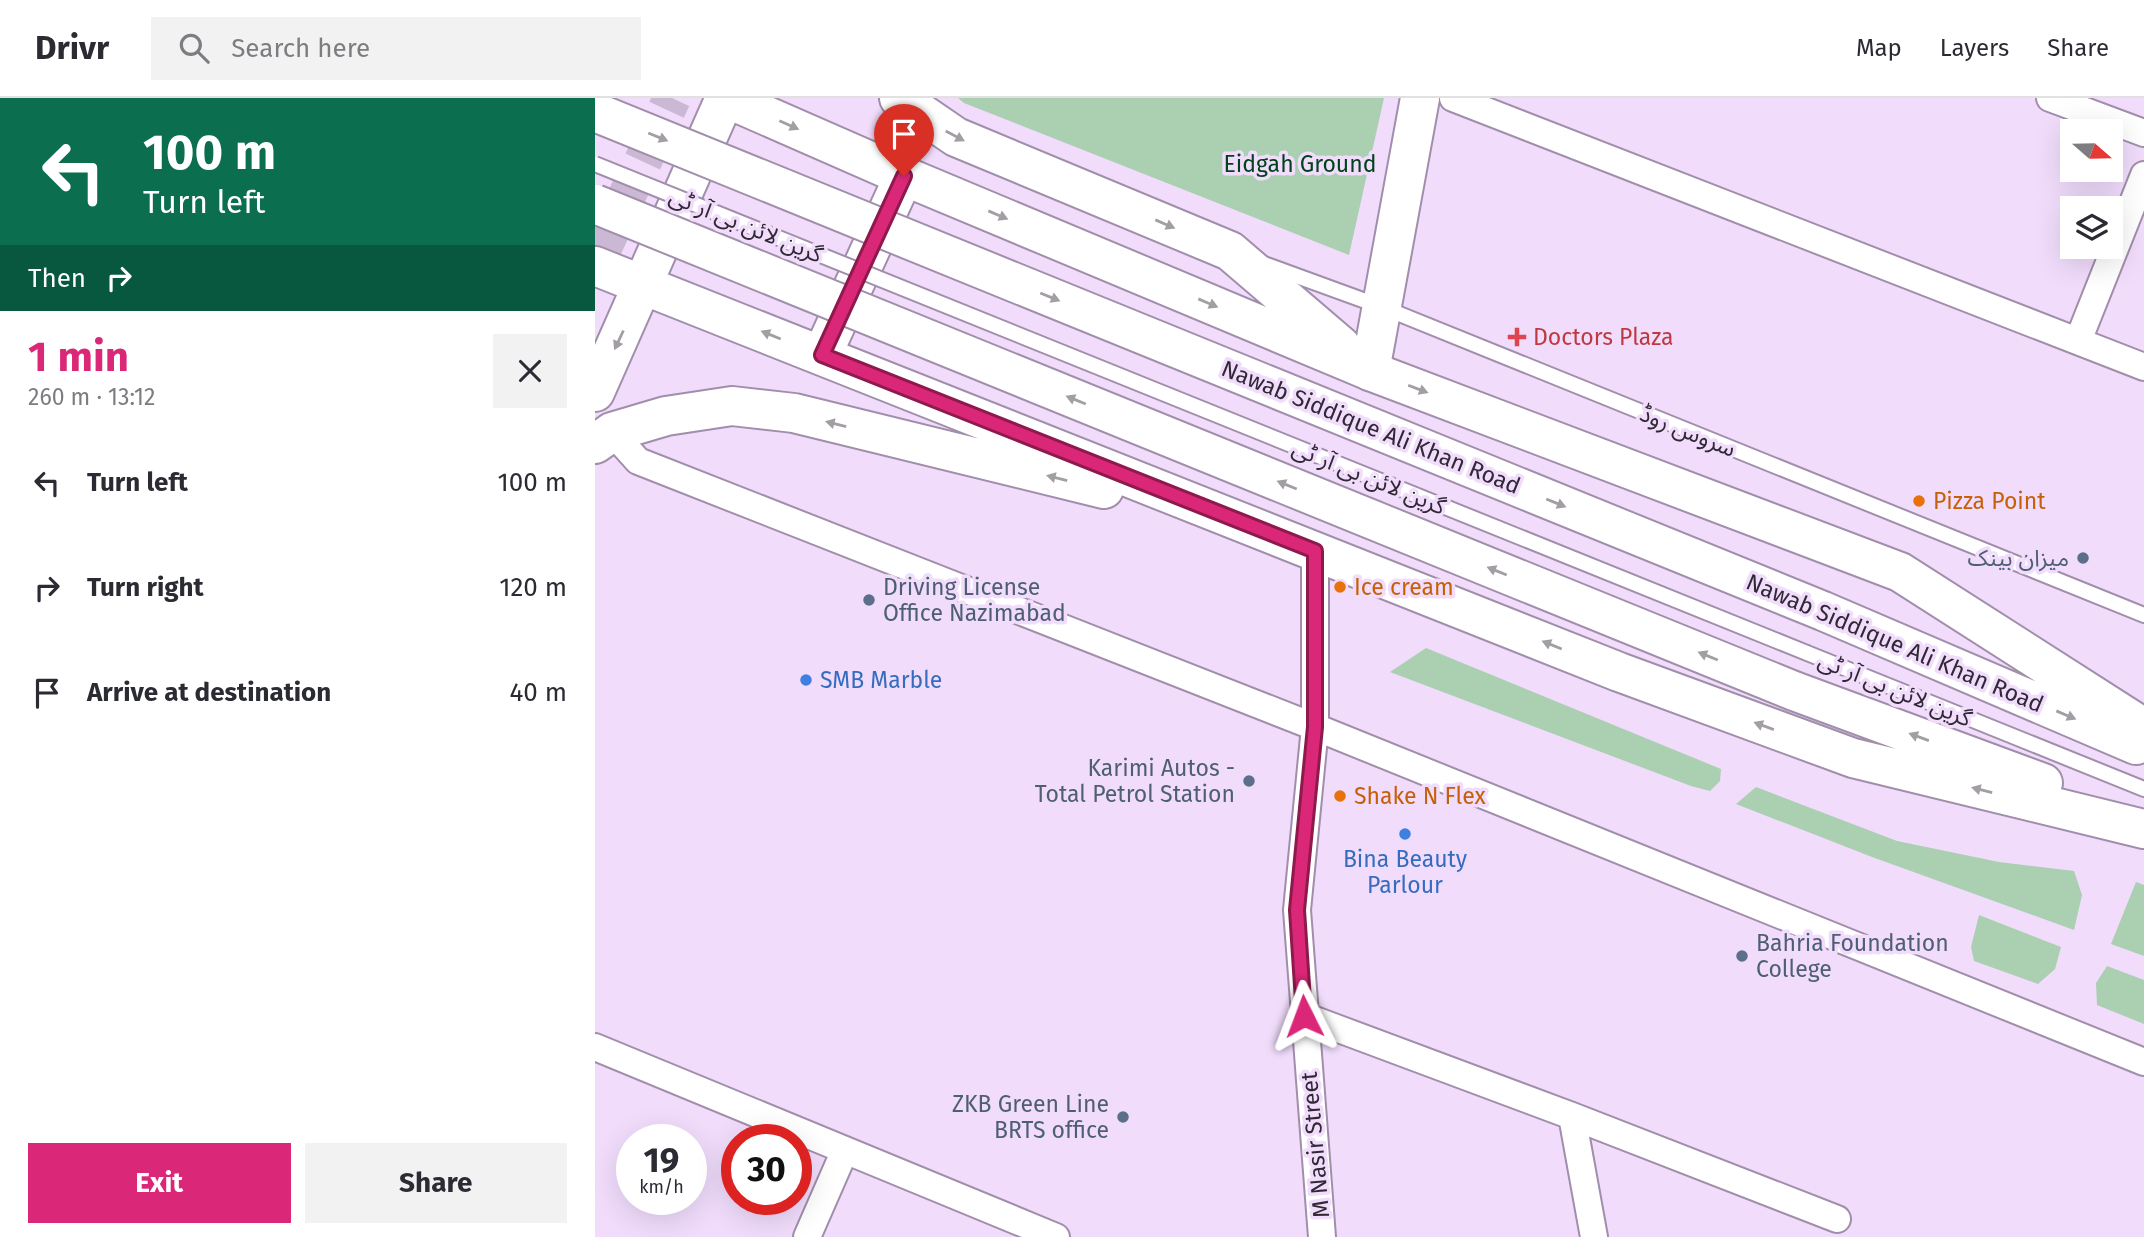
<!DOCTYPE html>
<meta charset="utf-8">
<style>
body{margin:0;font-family:"Fira Sans","Noto Sans Arabic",sans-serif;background:#f2f2f3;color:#2b2b33;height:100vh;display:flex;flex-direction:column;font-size:26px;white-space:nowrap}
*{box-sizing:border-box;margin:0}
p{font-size:23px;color:#7c7c81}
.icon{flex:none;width:38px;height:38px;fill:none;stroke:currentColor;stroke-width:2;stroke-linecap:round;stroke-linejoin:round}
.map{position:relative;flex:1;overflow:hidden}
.sheet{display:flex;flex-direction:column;background:#fff;width:595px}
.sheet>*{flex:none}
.guide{background:#0b6e4f;color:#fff;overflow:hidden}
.needle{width:46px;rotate:110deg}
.tools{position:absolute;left:1465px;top:21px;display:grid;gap:14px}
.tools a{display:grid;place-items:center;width:63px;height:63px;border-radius:0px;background:#fff;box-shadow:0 7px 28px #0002;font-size:35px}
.speed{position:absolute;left:21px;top:1026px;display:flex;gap:14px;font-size:35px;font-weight:700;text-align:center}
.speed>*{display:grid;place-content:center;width:91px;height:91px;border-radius:50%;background:#fff;box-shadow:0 7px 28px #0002;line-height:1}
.speed small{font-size:18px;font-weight:400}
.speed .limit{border:10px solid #d22;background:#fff;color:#111}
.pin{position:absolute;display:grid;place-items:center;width:60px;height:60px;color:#fff;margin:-72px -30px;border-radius:50% 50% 50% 0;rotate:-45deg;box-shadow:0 0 7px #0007}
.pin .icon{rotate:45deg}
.me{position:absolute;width:77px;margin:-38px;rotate:357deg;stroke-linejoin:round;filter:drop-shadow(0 0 5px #0008)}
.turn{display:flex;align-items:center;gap:24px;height:147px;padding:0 28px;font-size:32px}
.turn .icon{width:91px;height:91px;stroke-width:2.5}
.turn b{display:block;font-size:49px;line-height:60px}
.then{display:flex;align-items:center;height:66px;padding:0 28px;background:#0003;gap:14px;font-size:26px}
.round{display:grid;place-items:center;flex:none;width:74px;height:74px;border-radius:0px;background:#f2f2f3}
.summary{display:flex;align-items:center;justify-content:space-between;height:119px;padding:0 28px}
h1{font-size:42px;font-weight:700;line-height:52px;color:#db2777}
.action{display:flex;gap:14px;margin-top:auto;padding:14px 28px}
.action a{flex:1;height:80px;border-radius:0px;background:#db2777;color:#fff;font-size:28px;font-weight:700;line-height:80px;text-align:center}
.action a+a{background:#f2f2f3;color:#2b2b33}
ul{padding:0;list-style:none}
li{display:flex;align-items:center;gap:21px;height:105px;padding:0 28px}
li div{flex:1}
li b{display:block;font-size:26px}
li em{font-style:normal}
header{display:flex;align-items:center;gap:42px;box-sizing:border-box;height:98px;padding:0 35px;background:#fff;border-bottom:2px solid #e1e1e2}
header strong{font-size:33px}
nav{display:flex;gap:38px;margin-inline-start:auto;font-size:24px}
.search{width:490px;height:63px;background:#f2f2f3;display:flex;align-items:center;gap:18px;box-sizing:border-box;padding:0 24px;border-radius:0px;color:#7c7c81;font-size:26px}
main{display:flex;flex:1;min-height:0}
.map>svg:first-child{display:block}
.green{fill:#aacfb1}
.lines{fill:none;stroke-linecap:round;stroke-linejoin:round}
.highway-tunnel{stroke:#cab8d4;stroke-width:38;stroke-dasharray:38 19;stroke-linecap:butt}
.lane-casing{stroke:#a18eab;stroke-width:18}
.street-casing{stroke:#a18eab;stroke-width:30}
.secondary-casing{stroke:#a18eab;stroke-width:42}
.primary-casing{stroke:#a18eab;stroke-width:42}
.highway-casing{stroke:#a18eab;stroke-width:42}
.lane{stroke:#fff;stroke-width:14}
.street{stroke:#fff;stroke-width:26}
.secondary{stroke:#fff;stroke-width:38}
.primary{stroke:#fff;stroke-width:38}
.highway{stroke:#fff;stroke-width:38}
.lane-bridge-casing{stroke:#a18eab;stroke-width:18;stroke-linecap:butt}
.primary-bridge-casing{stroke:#a18eab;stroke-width:42;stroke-linecap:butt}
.lane-bridge{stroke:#fff;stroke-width:14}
.primary-bridge{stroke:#fff;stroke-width:38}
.oneway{fill:#a29ea4}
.route-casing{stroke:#8e194d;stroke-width:18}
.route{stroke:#db2777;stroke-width:12}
.health-dot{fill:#e0444e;stroke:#f1dcfc;stroke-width:2.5}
.food-dot{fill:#e8710a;stroke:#f1dcfc;stroke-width:2.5}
.service-dot{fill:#5c6f8a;stroke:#f1dcfc;stroke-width:2.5}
.shop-dot{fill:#3f7fe0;stroke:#f1dcfc;stroke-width:2.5}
.labels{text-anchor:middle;stroke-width:7;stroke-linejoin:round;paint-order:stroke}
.park-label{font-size:23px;fill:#00421a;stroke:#f1dcfc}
.street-label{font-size:23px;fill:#302834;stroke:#f1dcfc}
.health-label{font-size:23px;fill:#be3a42;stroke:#f1dcfc;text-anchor:start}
.food-label{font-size:23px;fill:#c56008;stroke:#f1dcfc;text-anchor:start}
.service-label{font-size:23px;fill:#4e5e75;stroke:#f1dcfc;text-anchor:end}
.shop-label{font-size:23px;fill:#366cbe;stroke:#f1dcfc;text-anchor:start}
</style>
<header>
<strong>Drivr</strong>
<div class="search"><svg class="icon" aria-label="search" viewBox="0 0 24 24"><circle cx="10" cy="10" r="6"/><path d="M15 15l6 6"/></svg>Search here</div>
<nav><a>Map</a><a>Layers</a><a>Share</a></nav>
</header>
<main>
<section class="sheet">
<div class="guide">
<div class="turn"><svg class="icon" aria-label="left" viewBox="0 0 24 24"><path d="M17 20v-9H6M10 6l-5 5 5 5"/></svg><div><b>100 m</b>Turn left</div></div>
<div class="then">Then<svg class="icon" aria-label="right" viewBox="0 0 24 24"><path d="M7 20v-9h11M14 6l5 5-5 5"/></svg></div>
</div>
<div class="summary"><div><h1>1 min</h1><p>260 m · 13:12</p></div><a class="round"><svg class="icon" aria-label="close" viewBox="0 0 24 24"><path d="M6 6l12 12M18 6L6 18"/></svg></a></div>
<ul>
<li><svg class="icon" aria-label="left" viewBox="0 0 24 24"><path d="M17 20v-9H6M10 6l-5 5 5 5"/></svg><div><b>Turn left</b></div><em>100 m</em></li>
<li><svg class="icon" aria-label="right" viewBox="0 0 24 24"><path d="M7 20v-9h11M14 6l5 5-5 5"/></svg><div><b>Turn right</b></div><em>120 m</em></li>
<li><svg class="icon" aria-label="arrive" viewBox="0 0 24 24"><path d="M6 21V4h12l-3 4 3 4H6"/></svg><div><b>Arrive at destination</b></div><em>40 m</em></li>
</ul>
<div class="action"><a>Exit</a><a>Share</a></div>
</section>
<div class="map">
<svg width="1549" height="1139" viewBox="0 0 1549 1139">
<rect width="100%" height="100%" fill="#f1dcfc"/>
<!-- green -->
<path class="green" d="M363 0H789L754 157 369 5Z
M831 550 1126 671 1125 683 1115 693 1096 688 795 574Z
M1161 689 1302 743 1404 764 1479 773 1487 797 1479 832 1277 759 1141 706Z
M1541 784 1549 787V858L1516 846Z
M1384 817 1466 849 1460 871 1443 886 1379 863 1376 849Z
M1512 868 1549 882V926L1502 907 1501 885Z"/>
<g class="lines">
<!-- highway-tunnel -->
<path class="highway-tunnel" d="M0 167 77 0"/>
<defs>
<path id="lane" d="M669 166 787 209 1549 517
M1212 555 1549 691"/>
<path id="street" d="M858 0 1549 269
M1455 0 1549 35
M1483 243 1549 77
M17 334 43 363 720 629 1549 964
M720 453V629L702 812 727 1139
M709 918 977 1018 1242 1121
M0 949 461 1139
M977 1018 999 1139
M212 1139 250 1052"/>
<path id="secondary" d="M775 273 825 0"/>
<path id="primary" d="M131 0 309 78 775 273 1305 474 1549 630
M304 0 361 39 635 153 746 248
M0 168 1024 574 1258 660 1549 731
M227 257 309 78
M0 346 17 334 71 318 137 308 199 315 509 391
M1228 513 1541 647
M1199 593 1448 685"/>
<path id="highway" d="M0 294 130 0"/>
</defs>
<!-- lane casing -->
<use href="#lane" class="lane-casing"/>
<!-- street casing -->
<use href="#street" class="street-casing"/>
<!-- secondary casing -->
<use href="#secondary" class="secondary-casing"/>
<!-- primary casing -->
<use href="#primary" class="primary-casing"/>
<!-- highway casing -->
<use href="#highway" class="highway-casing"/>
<!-- lane -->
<use href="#lane" class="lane"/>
<!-- street -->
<use href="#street" class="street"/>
<!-- secondary -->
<use href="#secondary" class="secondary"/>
<!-- primary -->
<use href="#primary" class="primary"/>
<!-- highway -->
<use href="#highway" class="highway"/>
<defs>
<path id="lane-bridge" d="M0 66 1212 555"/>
<path id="primary-bridge" d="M0 14 1228 513
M0 106 1199 593"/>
</defs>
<!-- lane-bridge casing -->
<use href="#lane-bridge" class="lane-bridge-casing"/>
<!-- primary-bridge casing -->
<use href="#primary-bridge" class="primary-bridge-casing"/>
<!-- lane-bridge -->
<use href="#lane-bridge" class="lane-bridge"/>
<!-- primary-bridge -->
<use href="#primary-bridge" class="primary-bridge"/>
</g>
<!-- one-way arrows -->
<defs><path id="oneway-solid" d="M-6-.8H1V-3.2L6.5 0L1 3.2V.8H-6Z" transform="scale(1.75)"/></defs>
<g class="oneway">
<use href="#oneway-solid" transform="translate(194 27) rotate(24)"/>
<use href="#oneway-solid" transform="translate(360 38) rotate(28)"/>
<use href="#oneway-solid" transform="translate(63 39) rotate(22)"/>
<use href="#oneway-solid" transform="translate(403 117) rotate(23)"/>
<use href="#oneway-solid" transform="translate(570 126) rotate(23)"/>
<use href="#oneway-solid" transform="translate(455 199) rotate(22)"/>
<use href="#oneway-solid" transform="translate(613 205) rotate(23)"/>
<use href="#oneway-solid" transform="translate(176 237) rotate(-158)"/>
<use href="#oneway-solid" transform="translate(24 242) rotate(115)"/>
<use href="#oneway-solid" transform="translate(823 291) rotate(21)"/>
<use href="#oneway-solid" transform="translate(481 302) rotate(-158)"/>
<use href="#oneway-solid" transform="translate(241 326) rotate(-166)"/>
<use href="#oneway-solid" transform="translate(462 380) rotate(-166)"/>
<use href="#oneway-solid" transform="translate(692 387) rotate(-158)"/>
<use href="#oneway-solid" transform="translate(961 405) rotate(22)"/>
<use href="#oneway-solid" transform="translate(902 473) rotate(-158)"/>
<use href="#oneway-solid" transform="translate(957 547) rotate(-158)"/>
<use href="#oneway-solid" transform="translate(1113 558) rotate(-158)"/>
<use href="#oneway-solid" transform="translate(1471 617) rotate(23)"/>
<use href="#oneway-solid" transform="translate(1169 628) rotate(-160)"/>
<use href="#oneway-solid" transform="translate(1324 639) rotate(-160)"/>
<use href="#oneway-solid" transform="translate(1387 692) rotate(-166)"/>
</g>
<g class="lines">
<defs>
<path id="route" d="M309 78 227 257 720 453V629L702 812 709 918"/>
</defs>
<!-- route casing -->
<use href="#route" class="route-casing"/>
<!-- route -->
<use href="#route" class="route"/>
</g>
<!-- markers -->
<path class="health-dot" d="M918.5 228.5h7v7h7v7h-7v7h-7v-7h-7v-7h7z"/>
<g class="food-dot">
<circle cx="1324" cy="403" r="7"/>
<circle cx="745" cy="489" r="7"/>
<circle cx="745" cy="698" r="7"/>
</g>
<g class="service-dot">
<circle cx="1488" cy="460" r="7"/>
<circle cx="274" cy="502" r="7"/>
<circle cx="654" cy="683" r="7"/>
<circle cx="1147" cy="858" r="7"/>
<circle cx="528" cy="1019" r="7"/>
</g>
<g class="shop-dot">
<circle cx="211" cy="582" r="7"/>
<circle cx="810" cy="736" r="7"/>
</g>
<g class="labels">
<!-- park labels -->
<g class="park-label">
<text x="705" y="74">Eidgah Ground</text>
</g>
<!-- street labels -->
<g class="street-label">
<text transform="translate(151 127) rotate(22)" y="8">گرین لائن بی آر ٹی</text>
<text transform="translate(776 329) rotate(22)" y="8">Nawab Siddique Ali Khan Road</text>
<text transform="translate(1093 333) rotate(22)" y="8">سروس روڈ</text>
<text transform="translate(774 379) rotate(22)" y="8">گرین لائن بی آر ٹی</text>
<text transform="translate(1300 545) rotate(23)" y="8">Nawab Siddique Ali Khan Road</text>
<text transform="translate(1300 591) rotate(22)" y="8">گرین لائن بی آر ٹی</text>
<text transform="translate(720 1047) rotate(-95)" y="8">M Nasir Street</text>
</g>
<!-- health labels -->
<g class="health-label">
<text x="938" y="247">Doctors Plaza</text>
</g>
<!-- food labels -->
<g class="food-label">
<text x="1338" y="411">Pizza Point</text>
<text x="759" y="497">Ice cream</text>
<text x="759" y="706">Shake N Flex</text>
</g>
<!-- service labels -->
<g class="service-label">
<text x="1474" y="468">میزان بینک</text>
<text x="288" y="497" text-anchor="start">Driving License<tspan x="288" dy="26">Office Nazimabad</tspan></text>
<text x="640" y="678">Karimi Autos -<tspan x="640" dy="26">Total Petrol Station</tspan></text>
<text x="1161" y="853" text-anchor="start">Bahria Foundation<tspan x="1161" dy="26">College</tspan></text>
<text x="514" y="1014">ZKB Green Line<tspan x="514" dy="26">BRTS office</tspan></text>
</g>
<!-- shop labels -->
<g class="shop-label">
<text x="225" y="590">SMB Marble</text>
<text x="810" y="769" text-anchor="middle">Bina Beauty<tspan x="810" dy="26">Parlour</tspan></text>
</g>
</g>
</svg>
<div class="tools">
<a><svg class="needle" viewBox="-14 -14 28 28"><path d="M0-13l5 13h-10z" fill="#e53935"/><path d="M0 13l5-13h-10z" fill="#7c7c81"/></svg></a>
<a><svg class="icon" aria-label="layers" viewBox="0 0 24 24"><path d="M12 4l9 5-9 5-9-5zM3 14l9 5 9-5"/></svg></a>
</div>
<div class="speed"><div>19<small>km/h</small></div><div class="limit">30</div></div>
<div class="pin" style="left:309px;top:78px;background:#d93025"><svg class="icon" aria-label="arrive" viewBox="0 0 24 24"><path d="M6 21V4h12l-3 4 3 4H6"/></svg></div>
<svg class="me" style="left:709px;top:918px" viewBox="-20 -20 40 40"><path d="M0-17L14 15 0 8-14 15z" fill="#db2777" stroke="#fff" stroke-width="4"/></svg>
</div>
</main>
